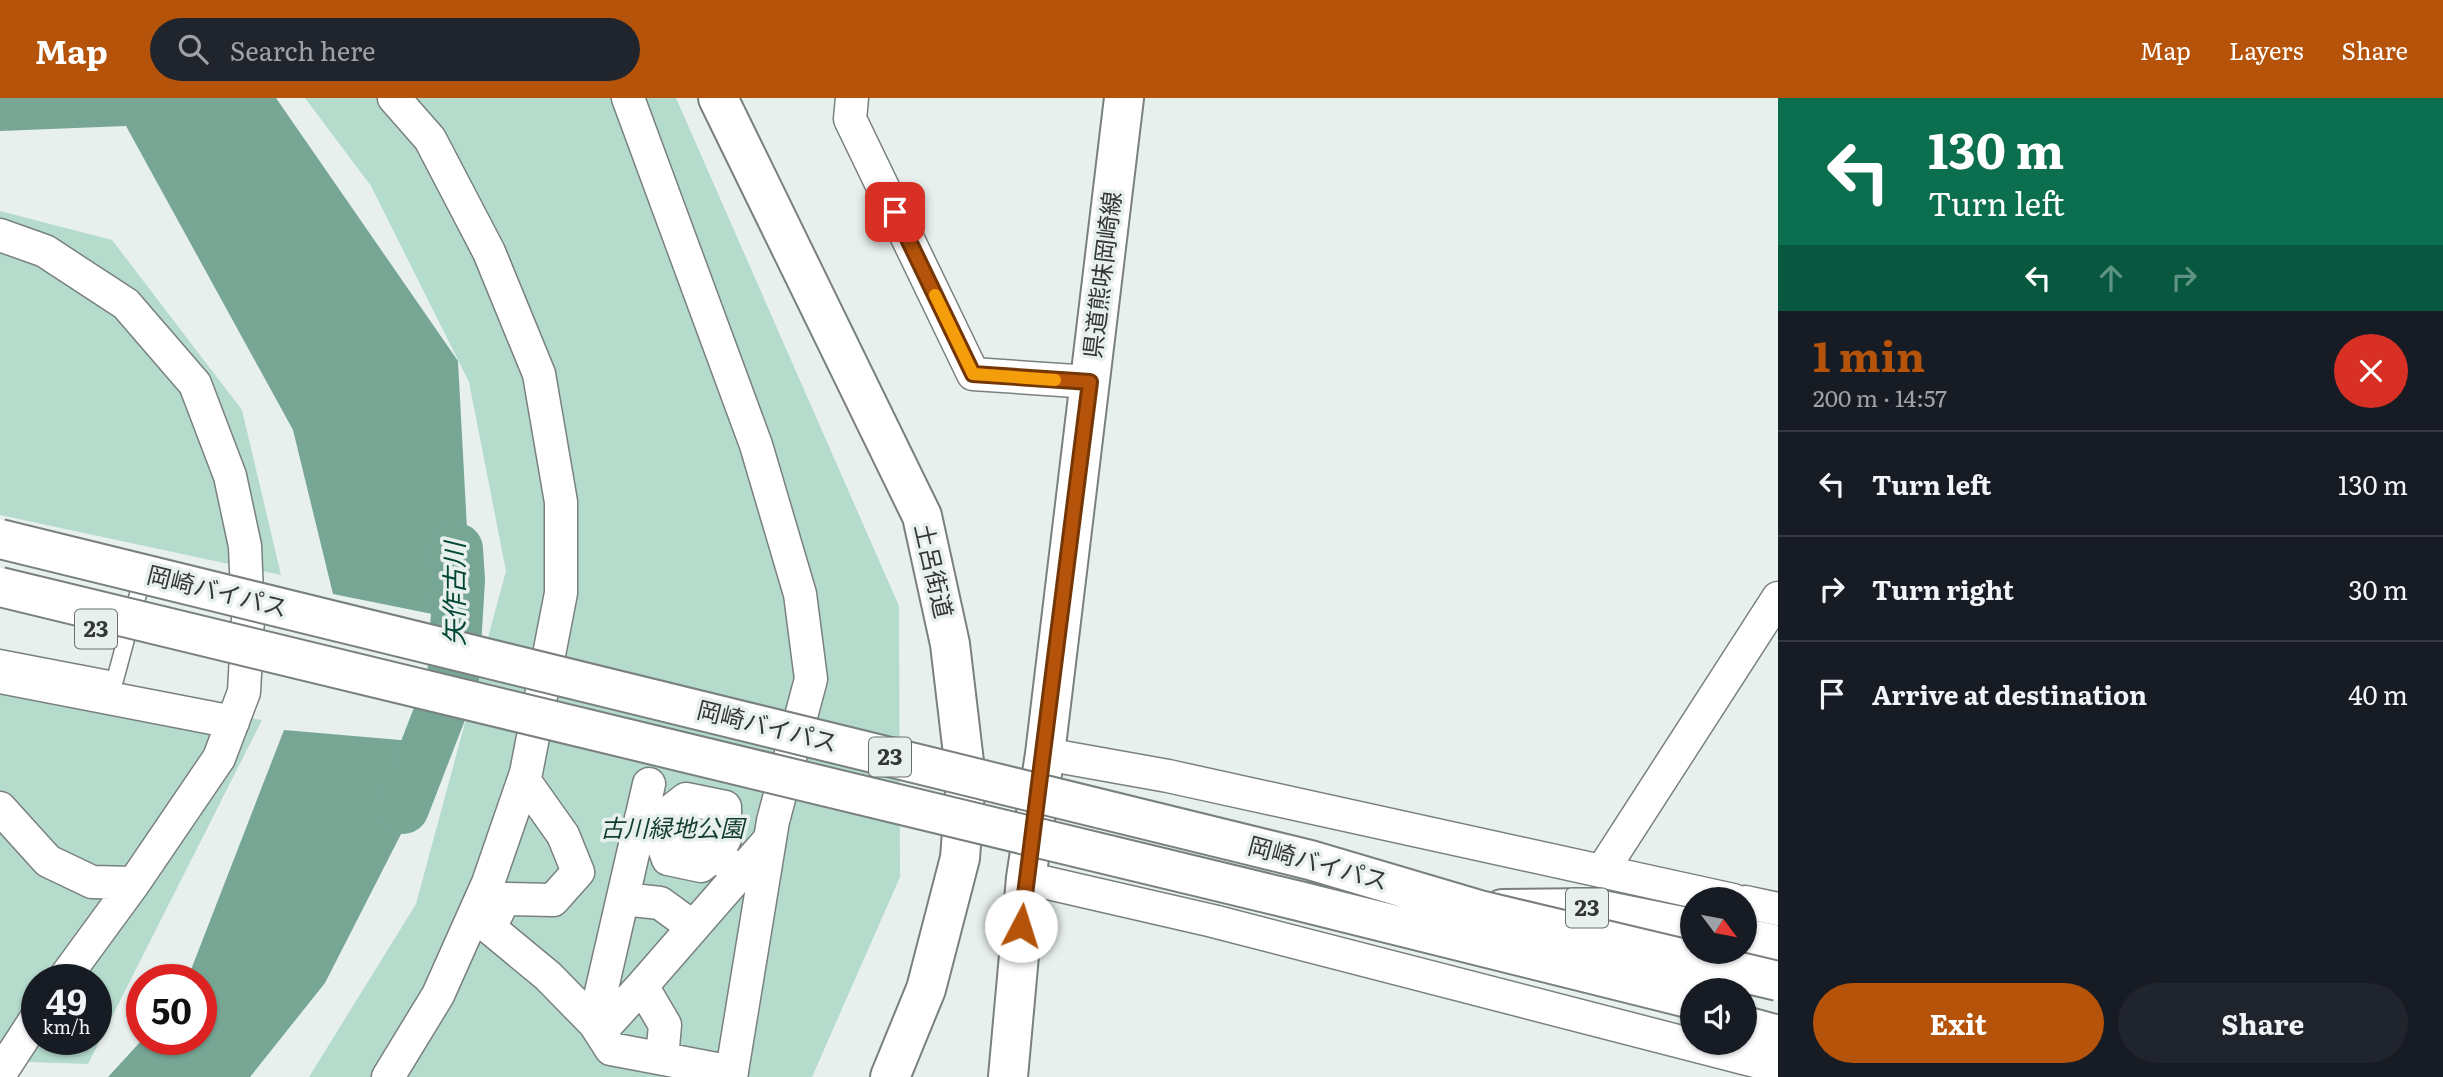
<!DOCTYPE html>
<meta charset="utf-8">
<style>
body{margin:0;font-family:Literata,"Noto Sans JP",serif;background:#20242c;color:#f1f3f6;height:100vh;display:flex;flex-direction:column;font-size:26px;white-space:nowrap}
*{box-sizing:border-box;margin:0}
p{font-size:23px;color:#9ea1a6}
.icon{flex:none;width:38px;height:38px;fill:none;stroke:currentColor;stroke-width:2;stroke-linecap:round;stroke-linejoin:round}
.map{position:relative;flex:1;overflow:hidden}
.drawer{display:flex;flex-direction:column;background:#171b24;width:665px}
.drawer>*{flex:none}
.hud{background:#0b6e4f;color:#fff;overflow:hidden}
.needle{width:46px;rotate:122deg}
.tools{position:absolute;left:1680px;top:789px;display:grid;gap:14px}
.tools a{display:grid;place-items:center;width:77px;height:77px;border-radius:50%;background:#171b24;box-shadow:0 2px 5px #0004;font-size:35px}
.speed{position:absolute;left:21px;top:866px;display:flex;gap:14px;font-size:35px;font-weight:700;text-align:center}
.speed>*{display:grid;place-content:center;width:91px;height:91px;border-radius:50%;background:#171b24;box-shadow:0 2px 5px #0004;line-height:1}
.speed small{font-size:18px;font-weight:400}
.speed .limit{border:10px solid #d22;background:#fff;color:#111}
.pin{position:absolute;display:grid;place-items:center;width:60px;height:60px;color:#fff;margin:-30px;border-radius:14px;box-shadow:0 4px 10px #0006}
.me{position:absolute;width:77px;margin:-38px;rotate:5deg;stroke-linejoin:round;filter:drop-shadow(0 0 5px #0008)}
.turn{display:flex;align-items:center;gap:24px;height:147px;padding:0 35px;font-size:32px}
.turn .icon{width:91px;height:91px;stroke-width:2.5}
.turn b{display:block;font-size:49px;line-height:60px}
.lanes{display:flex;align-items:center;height:66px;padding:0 35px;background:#0003;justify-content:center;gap:35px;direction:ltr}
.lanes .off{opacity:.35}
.round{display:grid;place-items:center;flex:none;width:74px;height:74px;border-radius:37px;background:#20242c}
.summary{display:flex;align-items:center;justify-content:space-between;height:119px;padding:0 35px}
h1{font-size:42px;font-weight:700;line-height:52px;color:#b45309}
.cta{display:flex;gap:14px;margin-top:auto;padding:14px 35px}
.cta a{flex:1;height:80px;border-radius:42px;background:#b45309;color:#fff;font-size:28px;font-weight:700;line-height:80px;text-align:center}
.cta a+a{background:#20242c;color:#f1f3f6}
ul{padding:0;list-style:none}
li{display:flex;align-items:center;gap:21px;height:105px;padding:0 35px;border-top:2px solid #363941}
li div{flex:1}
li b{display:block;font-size:26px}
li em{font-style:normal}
header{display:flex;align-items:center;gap:42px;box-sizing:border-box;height:98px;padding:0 35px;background:#b45309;color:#fff}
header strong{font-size:33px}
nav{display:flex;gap:38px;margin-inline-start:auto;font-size:24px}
.search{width:490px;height:63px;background:#20242c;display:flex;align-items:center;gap:18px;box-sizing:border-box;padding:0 24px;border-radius:38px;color:#9ea1a6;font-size:26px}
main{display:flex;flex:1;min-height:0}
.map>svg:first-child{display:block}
.green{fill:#b4dbcc;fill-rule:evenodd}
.water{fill:#78a695}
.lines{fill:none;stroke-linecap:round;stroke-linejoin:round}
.river{stroke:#78a695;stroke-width:52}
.lane-casing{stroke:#79807e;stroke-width:19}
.street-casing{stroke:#79807e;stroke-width:35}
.secondary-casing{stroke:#79807e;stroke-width:42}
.highway-casing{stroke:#79807e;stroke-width:42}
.lane{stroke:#fff;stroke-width:16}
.street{stroke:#fff;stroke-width:32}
.secondary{stroke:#fff;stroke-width:38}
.highway{stroke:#fff;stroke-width:38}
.highway-bridge-casing{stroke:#79807e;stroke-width:42;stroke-linecap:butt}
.highway-bridge{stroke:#fff;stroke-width:38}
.route-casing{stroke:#753606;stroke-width:18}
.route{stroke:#b45309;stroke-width:12}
.slow{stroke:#f59e0b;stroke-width:12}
.labels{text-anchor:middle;stroke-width:7;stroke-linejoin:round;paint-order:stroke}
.shield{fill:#e8f0ed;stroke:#6a6e6d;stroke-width:2}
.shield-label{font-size:23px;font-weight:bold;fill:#343736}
.street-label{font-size:24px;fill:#343736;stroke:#e8f0ed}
.park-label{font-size:24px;font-style:italic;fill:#123c2f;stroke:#e8f0ed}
.water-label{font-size:26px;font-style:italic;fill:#014635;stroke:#e8f0ed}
</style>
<header>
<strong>Map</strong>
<div class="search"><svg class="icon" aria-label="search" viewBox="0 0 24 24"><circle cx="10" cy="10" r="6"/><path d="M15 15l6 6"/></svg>Search here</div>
<nav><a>Map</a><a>Layers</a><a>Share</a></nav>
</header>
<main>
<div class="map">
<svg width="1778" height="979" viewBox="0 0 1778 979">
<rect width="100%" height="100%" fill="#e8f0ed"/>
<!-- green -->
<path class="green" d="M305 0H676L899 508 900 779 812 979H309L416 806 506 473 469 284 371 88Z
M0 113 112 142 242 312 281 477 0 417Z
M0 578 262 622 88 966 0 963ZM37 882H96V942H37Z"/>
<!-- water -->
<path class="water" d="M0 0H276L458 263 472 524 333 496 293 332 126 28 0 33Z
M284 632 447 646 325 885 250 979H108L142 942H201V882H187Z"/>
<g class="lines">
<!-- river -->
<path class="river" d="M403 710 453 581 459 482 457 451"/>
<defs>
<path id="lane" d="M0 560 115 582 141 485 130 482"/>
<path id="street" d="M628 0 756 347 800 496 811 581 773 723 731 979
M852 0 850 21 973 276 1090 284
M0 137 45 153 126 206 195 286 230 378 245 448 248 520 244 594 219 660 134 785 92 784 48 763 0 710
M0 579 233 624
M1045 656 1168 678 1733 802
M524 682 563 737 578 774 553 802 504 801 490 830 548 878 594 925 649 686
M641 720 655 725 686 701 725 709V741L715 757 740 774
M655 725 668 761 701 768 715 757
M680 731 693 747 705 740
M1602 773 1778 500
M1026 780 1213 823 1778 969
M623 801 660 805 693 829
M1745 804 1778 811
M63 882 134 785
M642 888 770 741
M593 923 611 951 732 974
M600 934 642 888 665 927 662 960
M0 976 37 919
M388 979 438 897 488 785 526 675 561 495V404L539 276 489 154 430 41 394 0"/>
<path id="secondary" d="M718 0 922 418 950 546 966 681 960 760 926 891 890 979
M1008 979 1026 780 1045 656 1124 0"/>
<path id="highway" d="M1502 811 1593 810 1692 830
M1745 840 1778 847
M1745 928 1778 937"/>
</defs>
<!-- lane casing -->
<use href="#lane" class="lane-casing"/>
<!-- street casing -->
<use href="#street" class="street-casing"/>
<!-- secondary casing -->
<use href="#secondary" class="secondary-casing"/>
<!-- highway casing -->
<use href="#highway" class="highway-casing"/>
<!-- lane -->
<use href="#lane" class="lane"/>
<!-- street -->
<use href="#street" class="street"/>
<!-- secondary -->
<use href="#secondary" class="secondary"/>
<!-- highway -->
<use href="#highway" class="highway"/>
<defs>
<path id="highway-bridge" d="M0 441 1310 762 1479 812 1778 883
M0 489 1299 803 1692 901"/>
</defs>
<!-- highway-bridge casing -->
<use href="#highway-bridge" class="highway-bridge-casing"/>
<!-- highway-bridge -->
<use href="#highway-bridge" class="highway-bridge"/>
</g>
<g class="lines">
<defs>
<path id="route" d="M895 114 973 276 1090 284 1021 828"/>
</defs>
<!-- route casing -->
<use href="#route" class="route-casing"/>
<!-- route -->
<use href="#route" class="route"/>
<!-- slow -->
<path class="slow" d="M935 197 973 276 1055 282"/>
</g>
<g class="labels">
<!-- shield labels -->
<g class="shield">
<rect x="75" y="511.5" width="42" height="39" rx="5"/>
<rect x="869" y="639.5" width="42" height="39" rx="5"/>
<rect x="1566" y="790.5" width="42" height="39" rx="5"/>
</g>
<g class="shield-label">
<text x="96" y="539">23</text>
<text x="890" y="667">23</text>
<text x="1587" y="818">23</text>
</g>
<!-- street labels -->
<g class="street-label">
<text transform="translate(1103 177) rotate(-83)" y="8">県道熊味岡崎線</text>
<text transform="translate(933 473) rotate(77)" y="8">土呂街道</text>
<text transform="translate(217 494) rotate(14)" y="8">岡崎バイパス</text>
<text transform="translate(767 629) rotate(14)" y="8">岡崎バイパス</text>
<text transform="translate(1318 766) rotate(15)" y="8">岡崎バイパス</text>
</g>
<!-- park labels -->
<g class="park-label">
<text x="672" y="739">古川緑地公園</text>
</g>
<!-- water labels -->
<g class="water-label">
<text transform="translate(455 496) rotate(-90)" y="9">矢作古川</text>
</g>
</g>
</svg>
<div class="tools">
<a><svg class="needle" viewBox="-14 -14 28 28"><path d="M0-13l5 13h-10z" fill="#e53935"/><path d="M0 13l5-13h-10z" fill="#9ea1a6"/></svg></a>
<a><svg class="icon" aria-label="sound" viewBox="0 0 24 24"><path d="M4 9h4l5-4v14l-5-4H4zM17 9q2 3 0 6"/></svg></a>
</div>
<div class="speed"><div>49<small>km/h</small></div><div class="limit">50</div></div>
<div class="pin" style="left:895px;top:114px;background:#d93025"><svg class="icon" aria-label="arrive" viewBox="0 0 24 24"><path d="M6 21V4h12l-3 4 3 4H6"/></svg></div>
<svg class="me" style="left:1021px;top:828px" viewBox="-20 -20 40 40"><circle r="19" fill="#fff"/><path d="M0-13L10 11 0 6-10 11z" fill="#b45309"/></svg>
</div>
<section class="drawer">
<div class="hud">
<div class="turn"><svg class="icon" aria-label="left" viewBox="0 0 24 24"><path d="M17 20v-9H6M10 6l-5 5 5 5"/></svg><div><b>130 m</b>Turn left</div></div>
<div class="lanes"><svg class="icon" aria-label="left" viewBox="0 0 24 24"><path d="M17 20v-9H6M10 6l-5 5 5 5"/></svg><svg class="icon off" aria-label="ahead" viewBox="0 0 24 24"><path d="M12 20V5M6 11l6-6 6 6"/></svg><svg class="icon off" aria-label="right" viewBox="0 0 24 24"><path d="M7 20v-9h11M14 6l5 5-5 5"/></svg></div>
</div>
<div class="summary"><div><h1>1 min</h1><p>200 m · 14:57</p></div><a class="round" style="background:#d93025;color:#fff"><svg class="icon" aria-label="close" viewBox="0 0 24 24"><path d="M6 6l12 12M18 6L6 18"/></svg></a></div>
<ul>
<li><svg class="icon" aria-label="left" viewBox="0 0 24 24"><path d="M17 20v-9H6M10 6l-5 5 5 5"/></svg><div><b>Turn left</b></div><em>130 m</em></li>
<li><svg class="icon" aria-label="right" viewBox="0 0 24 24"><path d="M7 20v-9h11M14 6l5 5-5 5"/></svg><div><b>Turn right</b></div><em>30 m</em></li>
<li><svg class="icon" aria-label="arrive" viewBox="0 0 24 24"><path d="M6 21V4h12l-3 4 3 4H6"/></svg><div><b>Arrive at destination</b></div><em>40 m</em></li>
</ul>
<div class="cta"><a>Exit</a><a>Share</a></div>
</section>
</main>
